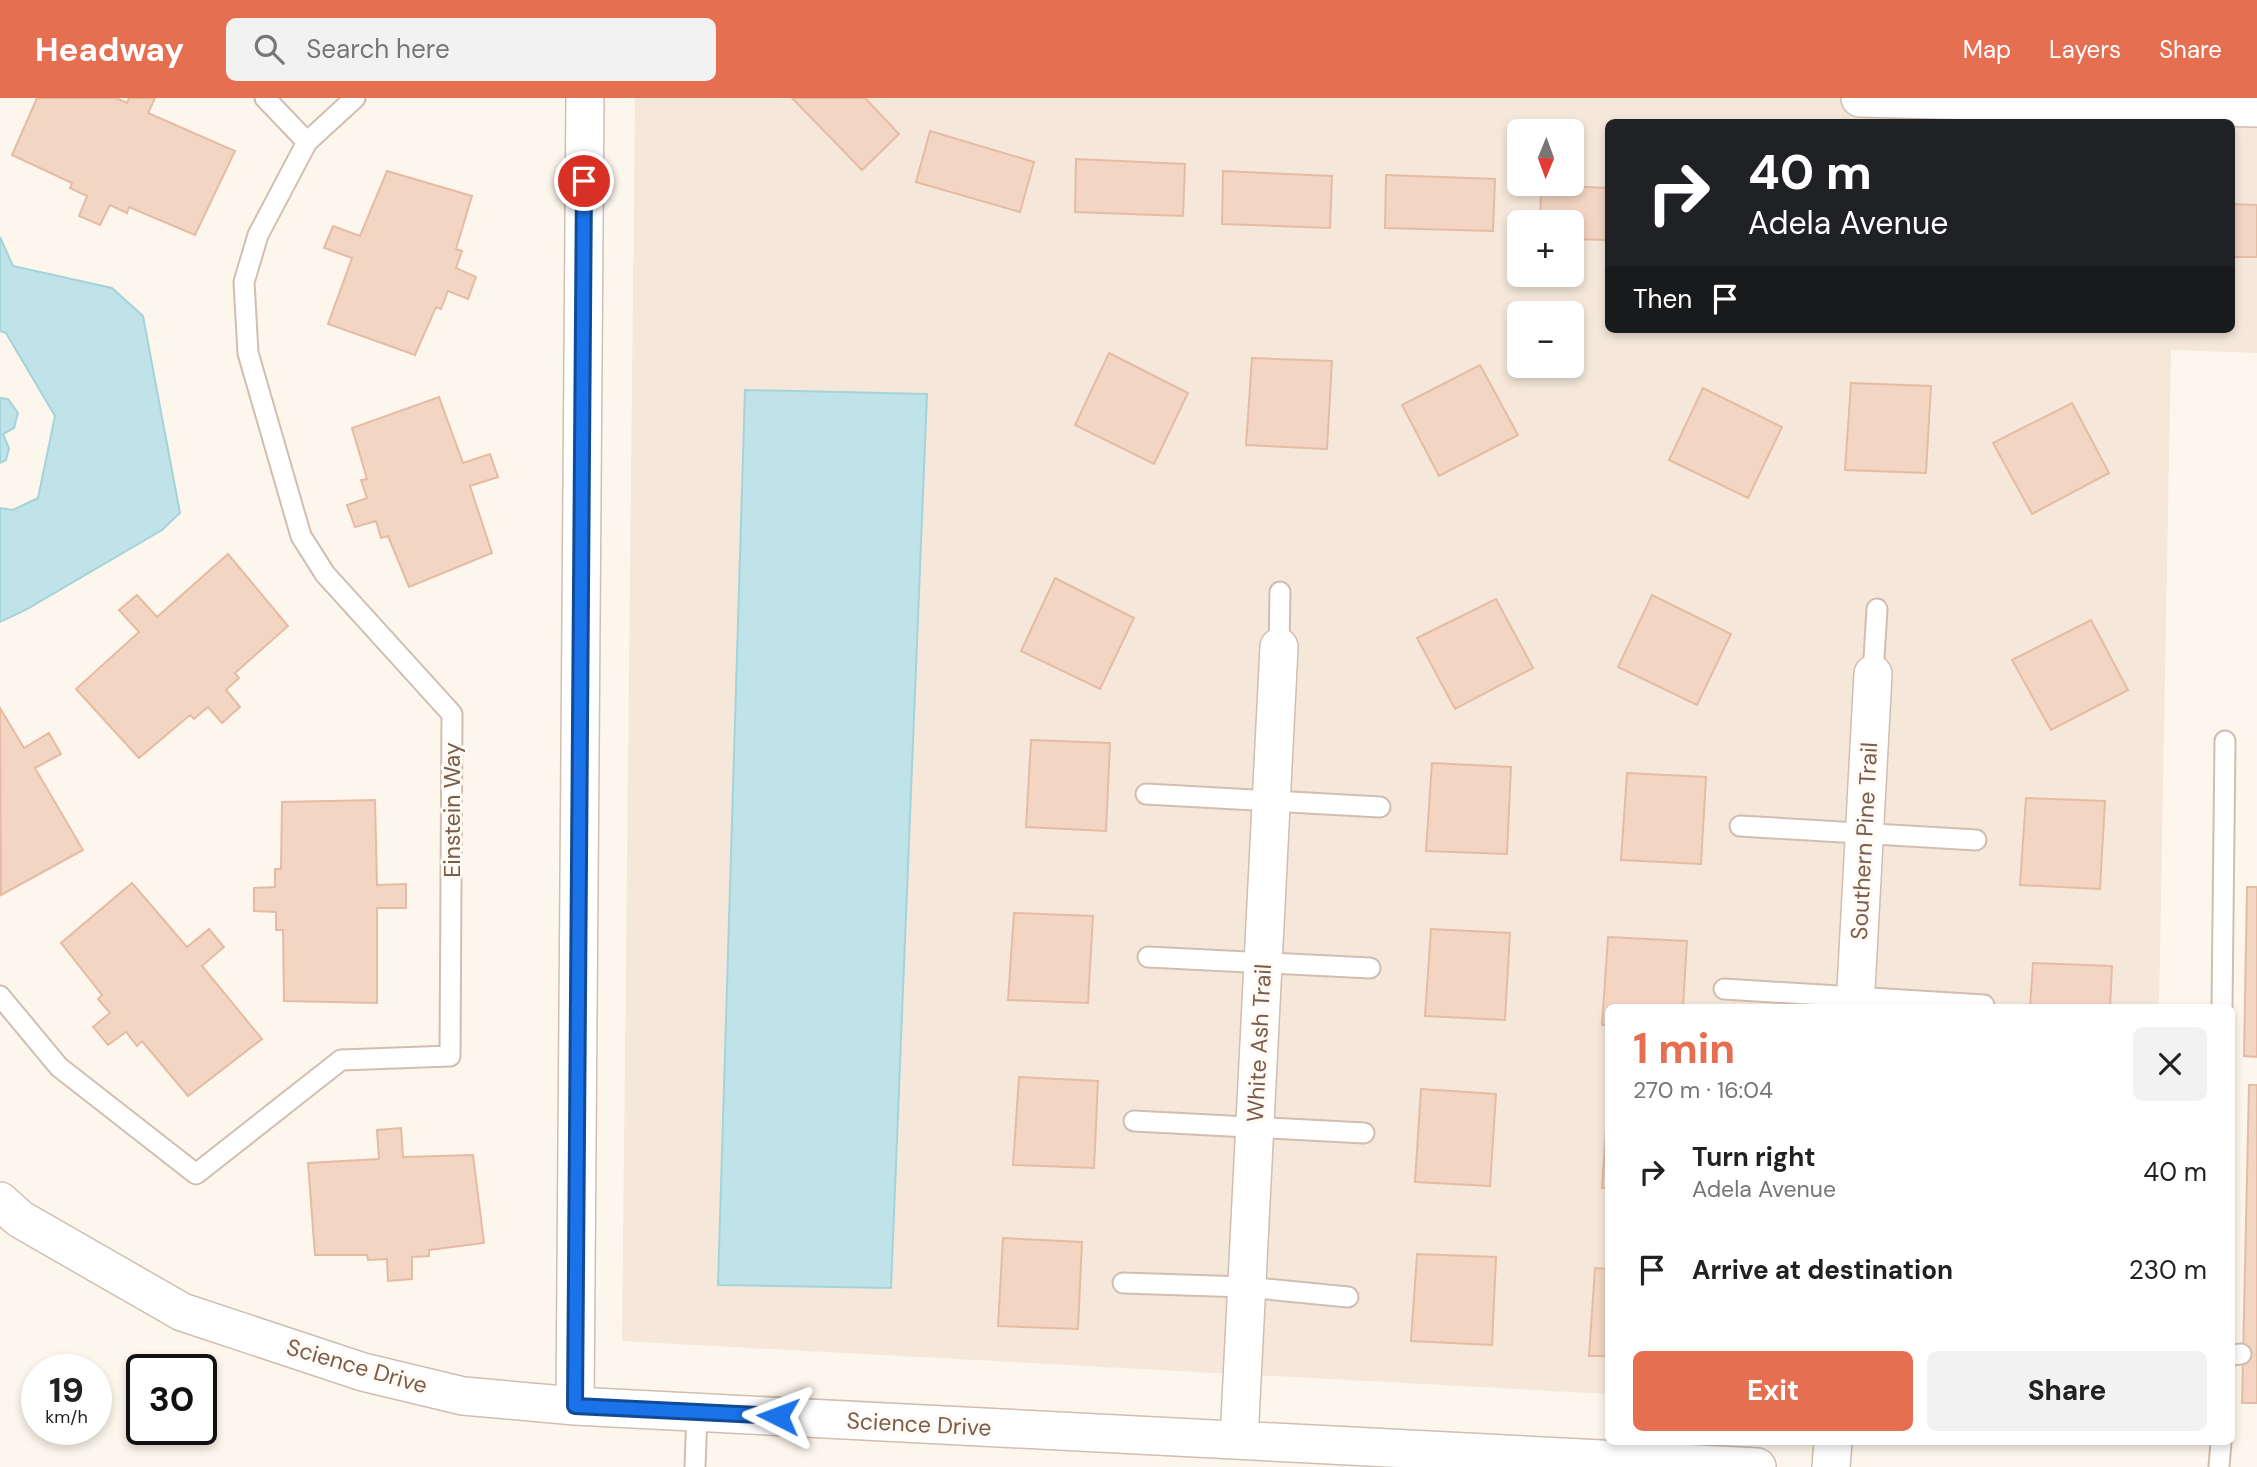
<!DOCTYPE html>
<meta charset="utf-8">
<style>
body{margin:0;font-family:"DM Sans",sans-serif;background:#f2f2f2;color:#222;height:100vh;display:flex;flex-direction:column;font-size:26px;white-space:nowrap}
*{box-sizing:border-box;margin:0}
p{font-size:23px;color:#767676}
.icon{flex:none;width:38px;height:38px;fill:none;stroke:currentColor;stroke-width:2;stroke-linecap:round;stroke-linejoin:round}
.map{position:relative;flex:1;overflow:hidden}
.drawer{position:absolute;left:1605px;top:906px;width:630px;height:441px;display:flex;flex-direction:column;background:#fff;border-radius:10px;box-shadow:0 4px 10px #0003}
.drawer>*{flex:none}
.banner{position:absolute;left:1605px;top:21px;width:630px;height:214px;border-radius:10px;box-shadow:0 4px 10px #0003;background:#202124;color:#fff;overflow:hidden}
.needle{width:46px;rotate:181deg}
.tools{position:absolute;left:1507px;top:21px;display:grid;gap:14px}
.tools a{display:grid;place-items:center;width:77px;height:77px;border-radius:10px;background:#fff;box-shadow:0 4px 10px #0003;font-size:35px}
.speed{position:absolute;left:21px;top:1256px;display:flex;gap:14px;font-size:35px;font-weight:700;text-align:center}
.speed>*{display:grid;place-content:center;width:91px;height:91px;border-radius:50%;background:#fff;box-shadow:0 4px 10px #0003;line-height:1}
.speed small{font-size:18px;font-weight:400}
.speed .limit{border:4px solid #111;border-radius:10px;background:#fff;color:#111}
.pin{position:absolute;display:grid;place-items:center;width:60px;height:60px;color:#fff;margin:-30px;border:4px solid #fff;border-radius:50%;box-shadow:0 2px 7px #0007}
.me{position:absolute;width:77px;margin:-38px;rotate:273deg;stroke-linejoin:round;filter:drop-shadow(0 0 5px #0008)}
.turn{display:flex;align-items:center;gap:24px;height:147px;padding:0 28px;font-size:32px}
.turn .icon{width:91px;height:91px;stroke-width:2.5}
.turn b{display:block;font-size:49px;line-height:60px}
.then{display:flex;align-items:center;height:66px;padding:0 28px;background:#0003;gap:14px;font-size:26px}
.round{display:grid;place-items:center;flex:none;width:74px;height:74px;border-radius:10px;background:#f2f2f2}
.summary{display:flex;align-items:center;justify-content:space-between;height:119px;padding:0 28px}
h1{font-size:42px;font-weight:700;line-height:52px;color:#e76f51}
.primary-button{display:flex;gap:14px;margin-top:auto;padding:14px 28px}
.primary-button a{flex:1;height:80px;border-radius:10px;background:#e76f51;color:#fff;font-size:28px;font-weight:700;line-height:80px;text-align:center}
.primary-button a+a{background:#f2f2f2;color:#222}
ul{padding:0;list-style:none}
li{display:flex;align-items:center;gap:21px;height:98px;padding:0 28px}
li div{flex:1}
li b{display:block;font-size:26px}
li em{font-style:normal}
header{display:flex;align-items:center;gap:42px;box-sizing:border-box;height:98px;padding:0 35px;background:#e76f51;color:#fff}
header strong{font-size:33px}
nav{display:flex;gap:38px;margin-inline-start:auto;font-size:24px}
.search{width:490px;height:63px;background:#f2f2f2;display:flex;align-items:center;gap:18px;box-sizing:border-box;padding:0 24px;border-radius:10px;color:#767676;font-size:26px}
.map>svg:first-child{display:block}
.residential{fill:#f5e8da;fill-rule:evenodd}
.water{fill:#bfe3e8;stroke:#a5d3da;stroke-width:2}
.building{fill:#f3d5c3;stroke:#e6bba3;stroke-width:2}
.lines{fill:none;stroke-linecap:round;stroke-linejoin:round}
.service-casing{stroke:#d1beb0;stroke-width:23}
.minor-casing{stroke:#d1beb0;stroke-width:40}
.service{stroke:#fff;stroke-width:19}
.minor{stroke:#fff;stroke-width:37}
.route-casing{stroke:#114b97;stroke-width:18}
.route{stroke:#1a73e8;stroke-width:12}
.labels{text-anchor:middle;stroke-width:6;stroke-linejoin:round;paint-order:stroke}
.street-label{font-size:23px;fill:#7a5c4d;stroke:#fffaf3}
</style>
<header>
<strong>Headway</strong>
<div class="search"><svg class="icon" aria-label="search" viewBox="0 0 24 24"><circle cx="10" cy="10" r="6"/><path d="M15 15l6 6"/></svg>Search here</div>
<nav><a>Map</a><a>Layers</a><a>Share</a></nav>
</header>
<div class="map">
<svg width="2257" height="1369" viewBox="0 0 2257 1369">
<rect width="100%" height="100%" fill="#fdf6ec"/>
<!-- residential -->
<path class="residential" d="M635 0H2257V255L2171 252 2159 910H1608V1296L622 1243ZM1608 24H2231V231H1608ZM1519 33H1572V86H1519ZM1519 124H1572V177H1519ZM1519 215H1572V268H1519Z"/>
<!-- water -->
<path class="water" d="M0 139 13 168 112 190 143 218 180 415 162 432 27 511 0 524V410L13 412 38 400 55 318 6 235 0 233Z
M745 292 927 296 891 1190 718 1187Z
M0 300 8 301 18 315 14 330 3 336 9 350 6 362 0 365Z"/>
<!-- building -->
<path class="building" d="M37 0H116L127 5 129 0H155L148 15 235 53 195 137 129 109 127 115 110 107 100 127 79 118 87 98 70 90 72 85 12 57Z
M792 0H865L899 36 862 72Z
M930 33 1034 64 1020 114 916 84Z
M1076 61 1185 66 1183 118 1075 114Z
M387 73 472 98 456 151 462 153 456 170 476 179 468 201 448 193 441 211 436 209 415 257 328 226 352 160 324 150 333 128 360 138Z
M1223 73 1332 78 1330 130 1222 126Z
M1386 77 1495 81 1493 133 1385 130Z
M1541 87 1608 90V142L1572 141V124H1540Z
M2231 106 2257 107V159H2231Z
M1109 255 1188 295 1154 366 1075 327Z
M1252 260 1332 263 1327 351 1246 347Z
M1480 267 1518 337 1439 378 1402 307Z
M1851 285 1931 288 1926 375 1845 372Z
M1703 290 1782 329 1748 400 1669 362Z
M439 299 463 365 490 356 498 379 470 388 492 455 409 489 388 438 381 440 376 423 355 429 347 407 367 400 361 382 367 381 352 330Z
M2072 305 2109 375 2032 416 1993 345Z
M228 456 288 528 235 575 239 580 226 592 240 609 222 625 208 609 194 621 190 617 139 660 76 591 139 534 119 512 137 497 157 519Z
M1055 480 1134 520 1100 591 1021 553Z
M1652 497 1731 536 1697 607 1618 569Z
M1496 501 1533 570 1455 611 1417 540Z
M2091 522 2128 592 2051 632 2012 562Z
M0 610 24 650 49 635 61 656 35 670 83 752 1 797Z
M1031 642 1110 645 1106 733 1026 729Z
M1432 665 1511 669 1507 756 1426 753Z
M1627 675 1706 679 1701 766 1621 762Z
M2026 700 2105 703 2100 791 2020 787Z
M375 702 377 787 406 786V810H377V905L284 903 283 832H276V814L254 813V790L275 789V771H281L282 704Z
M132 785 187 849 209 831 224 849 202 868 262 941 188 998 142 943 137 948 126 934 108 947 93 929 110 915 98 901 102 897 61 845Z
M2247 789H2257V959L2244 958Z
M1014 815 1093 818 1088 905 1008 902Z
M1431 831 1510 835 1505 922 1425 918Z
M1608 839 1687 843 1683 910H1608V927H1602Z
M2033 865 2112 868 2110 910H2030Z
M1019 979 1098 983 1094 1070 1013 1067Z
M2249 987H2257V1305H2242Z
M1421 991 1496 996 1490 1088 1415 1084Z
M1608 1002V1090H1602Z
M401 1030 403 1059 473 1057 484 1145 429 1152V1158L412 1159V1181L388 1183 387 1161 368 1162 367 1157H315L308 1065 379 1061 377 1032Z
M1003 1140 1082 1144 1078 1231 998 1228Z
M1417 1156 1496 1159 1492 1247 1411 1243Z
M1595 1170 1608 1171V1258H1589Z"/>
<g class="lines">
<defs>
<path id="service" d="M307 44 355 0
M1279 549 1280 494
M1873 576 1877 511
M1146 696 1380 709
M1740 728 1976 742
M1148 859 1370 870
M1724 891 1984 907
M0 898 59 969 196 1076 341 962 450 958 452 616 325 476 301 438 248 255 244 184 258 137 307 44 265 0
M2222 910 2225 643
M1134 1023 1364 1035
M1123 1185 1246 1189 1348 1199
M2231 1257 2241 1256
M695 1369 697 1314
M2219 1369 2221 1344"/>
<path id="minor" d="M1860 0 2257 10
M1855 910 1873 576
M0 1103 20 1121 182 1214 363 1274 463 1298 575 1308 1757 1369
M575 1308 585 0
M1239 1342 1279 549
M1831 1369 1833 1344"/>
</defs>
<!-- service casing -->
<use href="#service" class="service-casing"/>
<!-- minor casing -->
<use href="#minor" class="minor-casing"/>
<!-- service -->
<use href="#service" class="service"/>
<!-- minor -->
<use href="#minor" class="minor"/>
</g>
<g class="lines">
<defs>
<path id="route" d="M584 83 575 1308 778 1318"/>
</defs>
<!-- route casing -->
<use href="#route" class="route-casing"/>
<!-- route -->
<use href="#route" class="route"/>
</g>
<g class="labels">
<!-- street labels -->
<g class="street-label">
<text transform="translate(452 712) rotate(-90)" y="8">Einstein Way</text>
<text transform="translate(1864 743) rotate(-87)" y="8">Southern Pine Trail</text>
<text transform="translate(1259 945) rotate(-87)" y="8">White Ash Trail</text>
<text transform="translate(357 1268) rotate(16)" y="8">Science Drive</text>
<text transform="translate(919 1326) rotate(3)" y="8">Science Drive</text>
</g>
</g>
</svg>
<div class="tools">
<a><svg class="needle" viewBox="-14 -14 28 28"><path d="M0-13l5 13h-10z" fill="#e53935"/><path d="M0 13l5-13h-10z" fill="#767676"/></svg></a>
<a>+</a>
<a>−</a>
</div>
<div class="speed"><div>19<small>km/h</small></div><div class="limit">30</div></div>
<div class="pin" style="left:584px;top:83px;background:#d93025"><svg class="icon" aria-label="arrive" viewBox="0 0 24 24"><path d="M6 21V4h12l-3 4 3 4H6"/></svg></div>
<svg class="me" style="left:778px;top:1318px" viewBox="-20 -20 40 40"><path d="M0-17L14 15 0 8-14 15z" fill="#1a73e8" stroke="#fff" stroke-width="4"/></svg>
<div class="banner">
<div class="turn"><svg class="icon" aria-label="right" viewBox="0 0 24 24"><path d="M7 20v-9h11M14 6l5 5-5 5"/></svg><div><b>40 m</b>Adela Avenue</div></div>
<div class="then">Then<svg class="icon" aria-label="arrive" viewBox="0 0 24 24"><path d="M6 21V4h12l-3 4 3 4H6"/></svg></div>
</div>
<section class="drawer">
<div class="summary"><div><h1>1 min</h1><p>270 m · 16:04</p></div><a class="round"><svg class="icon" aria-label="close" viewBox="0 0 24 24"><path d="M6 6l12 12M18 6L6 18"/></svg></a></div>
<ul>
<li><svg class="icon" aria-label="right" viewBox="0 0 24 24"><path d="M7 20v-9h11M14 6l5 5-5 5"/></svg><div><b>Turn right</b><p>Adela Avenue</p></div><em>40 m</em></li>
<li><svg class="icon" aria-label="arrive" viewBox="0 0 24 24"><path d="M6 21V4h12l-3 4 3 4H6"/></svg><div><b>Arrive at destination</b></div><em>230 m</em></li>
</ul>
<div class="primary-button"><a>Exit</a><a>Share</a></div>
</section>
</div>
